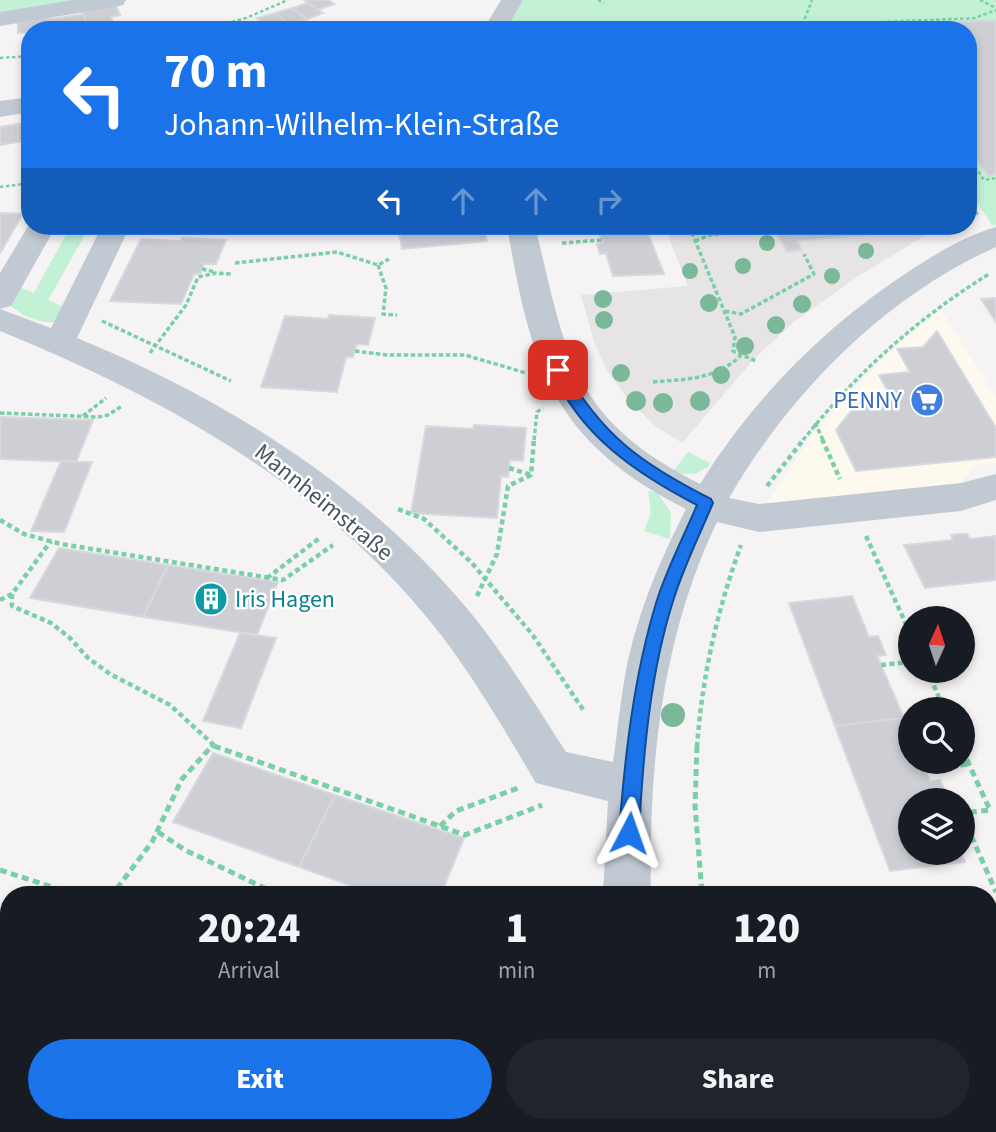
<!DOCTYPE html>
<meta charset="utf-8">
<style>
body{margin:0;font-family:"Source Sans 3",sans-serif;background:#20242c;color:#f1f3f6;height:100vh;display:flex;flex-direction:column;font-size:26px;white-space:nowrap}
*{box-sizing:border-box;margin:0}
p{font-size:23px;color:#9ea1a6}
.icon{flex:none;width:38px;height:38px;fill:none;stroke:currentColor;stroke-width:2;stroke-linecap:round;stroke-linejoin:round}
.map{position:relative;flex:1;overflow:hidden}
.panel{position:absolute;left:0px;top:886px;width:998px;height:247px;display:flex;flex-direction:column;background:#171b24;border-radius:28px 28px 0 0;box-shadow:0 4px 10px #0003}
.panel>*{flex:none}
.banner{position:absolute;left:21px;top:21px;width:956px;height:214px;border-radius:28px;box-shadow:0 4px 10px #0003;background:#1a73e8;color:#fff;overflow:hidden}
.needle{width:46px;rotate:3deg}
.fabs{position:absolute;left:898px;top:606px;display:grid;gap:14px}
.fabs a{display:grid;place-items:center;width:77px;height:77px;border-radius:50%;background:#171b24;box-shadow:0 4px 10px #0003;font-size:35px}
.pin{position:absolute;display:grid;place-items:center;width:60px;height:60px;color:#fff;margin:-30px;border-radius:14px;box-shadow:0 4px 10px #0006}
.me{position:absolute;width:77px;margin:-38px;rotate:4deg;stroke-linejoin:round;filter:drop-shadow(0 0 5px #0008)}
.turn{display:flex;align-items:center;gap:24px;height:147px;padding:0 28px;font-size:32px}
.turn .icon{width:91px;height:91px;stroke-width:2.5}
.turn b{display:block;font-size:49px;line-height:60px}
.lanes{display:flex;align-items:center;height:66px;padding:0 28px;background:#0003;justify-content:center;gap:35px;direction:ltr}
.lanes .off{opacity:.35}
.eta{display:flex;justify-content:space-evenly;align-items:center;height:119px;text-align:center}
.eta b{font-size:42px;font-weight:800;line-height:49px}
.button{display:flex;gap:14px;margin-top:auto;padding:14px 28px}
.button a{flex:1;height:80px;border-radius:42px;background:#1a73e8;color:#fff;font-size:28px;font-weight:800;line-height:80px;text-align:center}
.button a+a{background:#20242c;color:#f1f3f6}
.map>svg:first-child{display:block}
.commercial{fill:#fdf9ef}
.education{fill:#e6e4e5}
.green{fill:#c3f1d5}
.building{fill:#cdcfd5;stroke:#d7d9de;stroke-width:2}
.lines{fill:none;stroke-linecap:round;stroke-linejoin:round}
.path-far3{stroke:#7ad0a6;stroke-width:2.5;stroke-dasharray:3.5 2.5;stroke-linecap:butt}
.path-far2{stroke:#7ad0a6;stroke-width:3.5;stroke-dasharray:4.5 2.5;stroke-linecap:butt}
.path-far1{stroke:#7ad0a6;stroke-width:4.5;stroke-dasharray:5 3.5;stroke-linecap:butt}
.path{stroke:#7ad0a6;stroke-width:5;stroke-dasharray:7 4.5;stroke-linecap:butt}
.minor{fill:#c1cad2;fill-rule:evenodd}
.tree{fill:#7bb799}
.route{fill:#1a73e8;stroke:#114b97;stroke-width:2}
.labels{text-anchor:middle;stroke-width:5;stroke-linejoin:round;paint-order:stroke}
.shop-label{font-size:24px;fill:#366cbe;stroke:#fff;text-anchor:end}
.street-label{font-size:24px;fill:#4a5661;stroke:#fff}
.culture-label{font-size:24px;fill:#0d838f;stroke:#fff;text-anchor:start}
</style>
<div class="map">
<svg width="996" height="1132" viewBox="0 0 996 1132">
<rect width="100%" height="100%" fill="#f5f3f3"/>
<!-- commercial -->
<path class="commercial" d="M941 309 996 398V463L974 465 959 487 764 507 811 437 840 404 898 344Z"/>
<!-- education -->
<path class="education" d="M664 226H941L857 277 795 321 754 359 682 443 654 425 627 398 608 372 595 345 581 295 688 286Z"/>
<!-- green -->
<path class="green" d="M0 0H97L0 16Z
M522 0H996V20L885 24 889 30H863L880 25H860L845 21 665 30H507Z
M968 147 987 175 996 174V225H992L968 189Z
M68 226H90L48 300 65 308 55 322C39 324 20 315 9 304L16 286 34 293 70 227Z
M688 452 710 463 708 467 695 474 672 473Z
M648 491 657 492 671 513 670 539 644 531 651 513Z"/>
<!-- building -->
<path class="building" d="M304 0H328L334 4 318 10Z
M308 3 318 10 323 13 307 19 292 8Z
M116 6 120 15 111 17 113 22 89 27 82 12Z
M292 8 307 19 289 24 275 13Z
M275 13 289 24 270 30 257 18Z
M83 14 89 30H53L51 19Z
M51 18 53 30H30L29 37V32L18 33V22Z
M996 20V174L988 176 968 147V30H889L885 24Z
M261 22 270 30H248L244 26Z
M30 123V140L18 142V124Z
M18 124V142L0 145V127Z
M0 213 23 214 0 253Z
M398 226H483L487 241 402 249Z
M597 226H645L664 274 613 276 606 253 600 254 597 244 603 243Z
M887 226H917L920 230 797 241 802 250 787 252 778 235Z
M182 238 226 240 216 264H204L200 274H194L181 304 110 301 141 239 181 241Z
M996 298V322L981 299Z
M329 315 375 318 368 345 357 344 353 357H346L337 392 261 387 285 316 328 319Z
M937 331 996 428V457L856 471 836 430 858 402 892 399 879 375 910 372 897 349 923 347Z
M0 417 93 420 76 462 0 459Z
M474 425 526 428 523 461 510 460 508 477 501 476 497 518 411 513 426 426 473 429Z
M61 461 92 462 64 532 31 531Z
M959 534H967L970 539 996 536V580L925 588 904 545 953 540 951 535Z
M59 548 168 565 143 617 30 598Z
M168 565 278 582 257 635 143 617Z
M852 596 869 637 878 636 886 655 877 656 904 718 835 726 789 603Z
M240 633 276 638 241 728 203 721Z
M904 718 910 733V761H922L930 781 940 780 949 800H910V852H961L965 862 890 871 835 726Z
M213 753 335 795 299 867 173 822Z
M335 795 464 838 441 894H374L299 867Z
M996 977V1046L989 1027V978Z
M8 1067 9 1124H113L107 1132H0V1077Z"/>
<g class="lines">
<!-- path-far3 -->
<path class="path-far3" d="M598 0 604 3
M980 0 996 8
M876 23 881 30
M203 30 246 18 288 0
M810 30 805 18 812 0
M847 30 883 22 975 18 996 10
M0 58 30 56
M968 157 984 180 996 178
M0 187 30 183"/>
<!-- path-far2 -->
<path class="path-far2" d="M968 199 978 216
M689 226 735 337 733 351 756 361
M695 241 710 235 775 227
M562 243 602 240
M235 263 337 252 378 265 389 259
M378 265 386 288 383 314 397 315
M202 269 215 272
M725 311 741 314 814 274 804 254
M102 321 231 381
M355 351 387 355H465L526 373
M150 353 186 305 198 277 216 273 231 274
M653 382C685 379 717 380 741 355
M0 413 98 417 108 415 122 406
M83 416 106 398
M815 423 823 440
M534 440 537 412 543 408
M803 440C856 374 916 319 989 274"/>
<!-- path-far1 -->
<path class="path-far1" d="M822 439 840 479
M509 468 531 475
M767 486 804 439
M398 509 424 519 471 562 532 634 584 711
M0 520 24 534 61 544 283 580 333 545
M866 536 910 633
M267 578 321 537
M12 594V606L51 623 70 638 88 658 110 674 170 705 216 747
M477 596 497 554 508 486 531 475 534 439
M0 600 12 594 51 541
M881 665 910 662
M927 670 944 709
M211 747 213 745
M697 747C702 677 717 611 741 545"/>
<!-- path -->
<path class="path" d="M214 746 465 835 542 805
M697 746 695 806 702 894
M962 749 990 810 962 813
M926 769 969 764
M962 815 996 892
M440 826 456 811 521 787
M158 832 185 850 277 894
M0 870 55 888
M51 894 55 888 101 891 118 887 152 842 182 779 212 746
M989 926 996 925
M4 1021 9 1014
M0 1060 8 1067
M340 1124V1132
M751 1124 753 1132
M375 1132 380 1124"/>
<!-- minor -->
<path class="minor" d="M74 0H126L123 5 115 7 0 26V12Z
M501 0H523L506 30H483Z
M30 97V112L0 117V101Z
M30 223V226H56L11 306 0 309V273Z
M102 226H130L77 338C226 399 367 487 470 612 505 655 535 704 566 752L613 762C618 728 621 694 628 660 640 607 661 558 686 509 552 441 531 366 507 226H535C567 356 570 418 700 484 755 396 827 324 914 268 939 252 967 235 996 227V247C884 297 790 393 729 498L759 504 961 483 996 474V500L961 511 759 532 717 522C662 636 648 769 651 894H603L608 801 536 783C506 733 477 682 441 635 327 488 169 400 0 331V309L51 328Z
M633 1124H687L689 1132H635Z"/>
</g>
<!-- trees -->
<g class="tree">
<circle cx="767" cy="243" r="8"/>
<circle cx="866" cy="251" r="8"/>
<circle cx="743" cy="266" r="8"/>
<circle cx="690" cy="271" r="8"/>
<circle cx="832" cy="276" r="8"/>
<circle cx="603" cy="299" r="9"/>
<circle cx="709" cy="303" r="9"/>
<circle cx="802" cy="304" r="9"/>
<circle cx="604" cy="320" r="9"/>
<circle cx="776" cy="325" r="9"/>
<circle cx="745" cy="346" r="9"/>
<circle cx="621" cy="373" r="9"/>
<circle cx="721" cy="375" r="9"/>
<circle cx="636" cy="401" r="10"/>
<circle cx="700" cy="401" r="10"/>
<circle cx="663" cy="403" r="10"/>
<circle cx="673" cy="715" r="12"/>
</g>
<!-- route -->
<path class="route" d="M558 366 563 367C602 436 642 464 711 499L713 503C700 534 684 566 674 598 650 672 643 755 639 833L636 839 629 842 622 839 619 833C625 755 634 674 657 600 667 568 684 536 697 505 637 474 579 435 552 370Z"/>
<!-- icons -->
<defs>
<symbol id="supermarket-disc" viewBox="-11 -11 22 22"><circle r="9.5" fill="#3f7fe0" stroke="#fff"/><path d="M-6-5.5h2.5l.6 2H6L4.5 2H-2.5L-4.4-4H-6ZM-1.5 3.2a1.3 1.3 0 1 0 .1 0ZM3 3.2a1.3 1.3 0 1 0 .1 0Z" fill="#fff"/></symbol>
<symbol id="building-disc" viewBox="-11 -11 22 22"><circle r="9.5" fill="#0f9aa8" stroke="#fff"/><path d="M-4-6H4V6H1V3H-1V6H-4ZM-2.5-4.3h1.7v1.8h-1.7ZM.8-4.3h1.7v1.8H.8ZM-2.5-1h1.7V.8h-1.7ZM.8-1h1.7V.8H.8Z" fill="#fff"/></symbol>
</defs>
<g fill-rule="evenodd">
<use href="#supermarket-disc" x="908" y="381" width="38" height="38"/>
<use href="#building-disc" x="192" y="580" width="38" height="38"/>
</g>
<g class="labels">
<!-- shop labels -->
<g class="shop-label">
<text x="902" y="408">PENNY</text>
</g>
<!-- street labels -->
<g class="street-label">
<text transform="translate(324 502) rotate(39)" y="8">Mannheimstraße</text>
</g>
<!-- culture labels -->
<g class="culture-label">
<text x="235" y="607">Iris Hagen</text>
</g>
</g>
</svg>
<div class="fabs">
<a><svg class="needle" viewBox="-14 -14 28 28"><path d="M0-13l5 13h-10z" fill="#e53935"/><path d="M0 13l5-13h-10z" fill="#9ea1a6"/></svg></a>
<a><svg class="icon" aria-label="search" viewBox="0 0 24 24"><circle cx="10" cy="10" r="6"/><path d="M15 15l6 6"/></svg></a>
<a><svg class="icon" aria-label="layers" viewBox="0 0 24 24"><path d="M12 4l9 5-9 5-9-5zM3 14l9 5 9-5"/></svg></a>
</div>
<div class="pin" style="left:558px;top:370px;background:#d93025"><svg class="icon" aria-label="arrive" viewBox="0 0 24 24"><path d="M6 21V4h12l-3 4 3 4H6"/></svg></div>
<svg class="me" style="left:629px;top:833px" viewBox="-20 -20 40 40"><path d="M0-17L14 15 0 8-14 15z" fill="#1a73e8" stroke="#fff" stroke-width="4"/></svg>
<div class="banner">
<div class="turn"><svg class="icon" aria-label="left" viewBox="0 0 24 24"><path d="M17 20v-9H6M10 6l-5 5 5 5"/></svg><div><b>70 m</b>Johann-Wilhelm-Klein-Straße</div></div>
<div class="lanes"><svg class="icon" aria-label="left" viewBox="0 0 24 24"><path d="M17 20v-9H6M10 6l-5 5 5 5"/></svg><svg class="icon off" aria-label="ahead" viewBox="0 0 24 24"><path d="M12 20V5M6 11l6-6 6 6"/></svg><svg class="icon off" aria-label="ahead" viewBox="0 0 24 24"><path d="M12 20V5M6 11l6-6 6 6"/></svg><svg class="icon off" aria-label="right" viewBox="0 0 24 24"><path d="M7 20v-9h11M14 6l5 5-5 5"/></svg></div>
</div>
<section class="panel">
<div class="eta">
<div><b>20:24</b><p>Arrival</p></div>
<div><b>1</b><p>min</p></div>
<div><b>120</b><p>m</p></div>
</div>
<div class="button"><a>Exit</a><a>Share</a></div>
</section>
</div>
